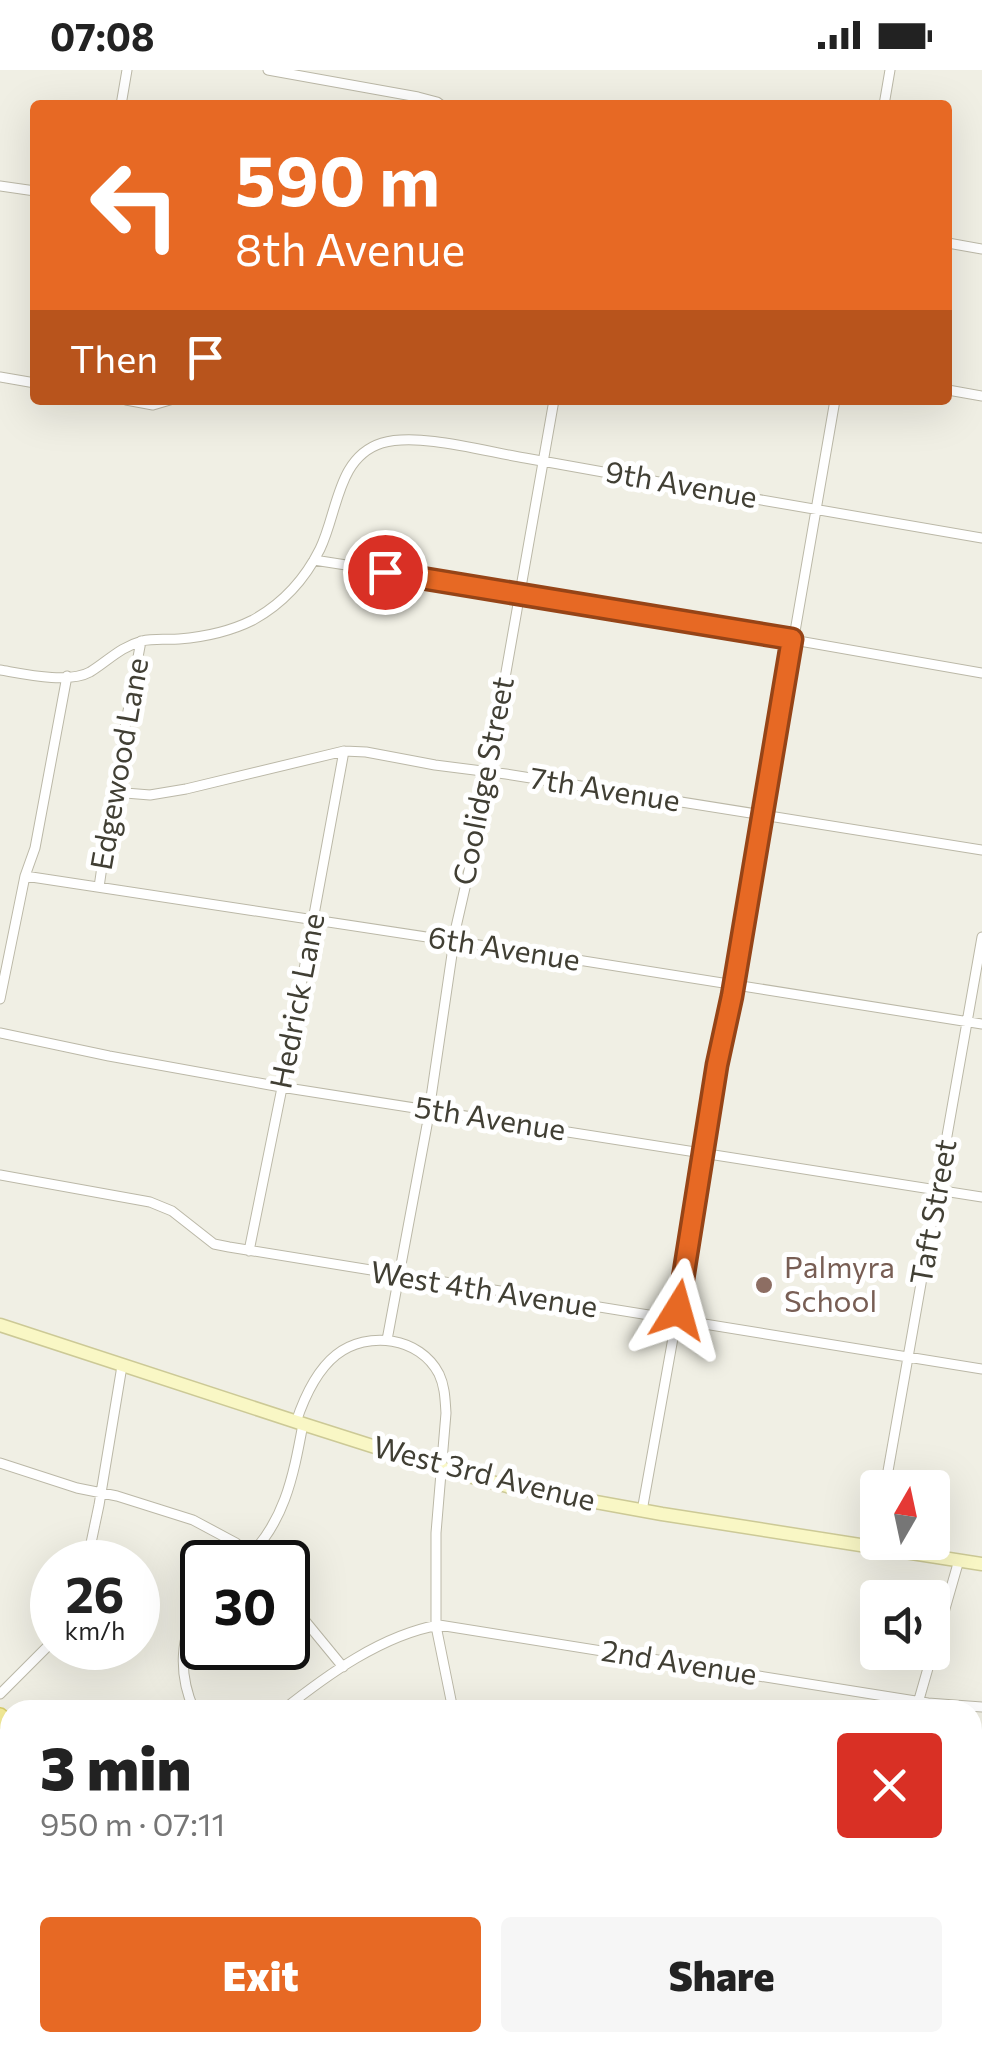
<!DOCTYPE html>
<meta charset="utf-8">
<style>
body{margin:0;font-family:Commissioner,sans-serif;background:#f6f6f6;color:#222;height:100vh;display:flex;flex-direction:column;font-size:38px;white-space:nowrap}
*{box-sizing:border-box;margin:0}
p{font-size:32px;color:#767676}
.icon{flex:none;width:55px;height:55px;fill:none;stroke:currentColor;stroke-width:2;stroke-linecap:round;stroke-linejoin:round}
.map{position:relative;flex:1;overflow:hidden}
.panel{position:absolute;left:0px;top:1630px;width:982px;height:352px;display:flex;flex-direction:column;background:#fff;border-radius:30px 30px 0 0;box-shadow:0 10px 40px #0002}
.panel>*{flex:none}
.hud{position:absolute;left:30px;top:30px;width:922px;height:305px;border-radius:10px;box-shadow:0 10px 40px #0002;background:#e76924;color:#fff;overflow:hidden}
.needle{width:65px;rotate:9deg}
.tools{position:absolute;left:860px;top:1400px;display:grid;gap:20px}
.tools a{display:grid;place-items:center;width:90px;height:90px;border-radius:10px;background:#fff;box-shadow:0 10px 40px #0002;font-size:50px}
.speed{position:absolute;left:30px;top:1470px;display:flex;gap:20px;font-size:50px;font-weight:700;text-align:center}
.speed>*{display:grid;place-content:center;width:130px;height:130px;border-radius:50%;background:#fff;box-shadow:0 10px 40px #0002;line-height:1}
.speed small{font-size:25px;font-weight:400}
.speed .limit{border:5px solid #111;border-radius:15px;background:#fff;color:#111}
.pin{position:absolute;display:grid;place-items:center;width:85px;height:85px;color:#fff;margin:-42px;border:5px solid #fff;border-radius:50%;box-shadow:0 2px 10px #0007}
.me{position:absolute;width:110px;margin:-55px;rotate:8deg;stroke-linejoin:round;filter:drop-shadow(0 0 8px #0008)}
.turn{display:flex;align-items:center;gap:35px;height:210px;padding:0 40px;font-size:45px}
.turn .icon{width:130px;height:130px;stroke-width:2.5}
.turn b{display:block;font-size:70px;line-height:85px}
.then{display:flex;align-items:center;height:95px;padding:0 40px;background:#0003;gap:20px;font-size:38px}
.round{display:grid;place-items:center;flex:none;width:105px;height:105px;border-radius:10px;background:#f6f6f6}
.headline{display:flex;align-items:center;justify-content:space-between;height:170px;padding:0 40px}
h1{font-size:60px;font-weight:800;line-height:75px}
.cta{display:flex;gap:20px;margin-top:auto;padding:20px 40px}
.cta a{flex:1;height:115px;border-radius:10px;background:#e76924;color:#fff;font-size:40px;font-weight:800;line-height:115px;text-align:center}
.cta a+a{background:#f6f6f6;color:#222}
.status{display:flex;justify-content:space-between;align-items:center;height:70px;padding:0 50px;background:#fff;direction:ltr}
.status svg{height:28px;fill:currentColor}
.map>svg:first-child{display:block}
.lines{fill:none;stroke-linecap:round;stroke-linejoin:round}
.street-casing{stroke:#bbb8a7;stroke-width:11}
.secondary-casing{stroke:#ccc996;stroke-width:15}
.primary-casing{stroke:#d8cd6a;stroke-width:18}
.street{stroke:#fff;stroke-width:9}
.secondary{stroke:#f9f7c5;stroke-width:12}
.primary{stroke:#f5ed98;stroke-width:15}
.route-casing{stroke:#964417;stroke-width:25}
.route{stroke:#e76924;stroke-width:18}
.education-dot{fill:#8d6e63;stroke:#fff;stroke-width:4}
.labels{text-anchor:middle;stroke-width:10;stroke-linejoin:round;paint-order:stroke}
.street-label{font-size:30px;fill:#413f34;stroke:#fff}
.education-label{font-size:30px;fill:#785e54;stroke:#fff;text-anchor:start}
</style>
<div class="status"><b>07:08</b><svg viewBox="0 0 49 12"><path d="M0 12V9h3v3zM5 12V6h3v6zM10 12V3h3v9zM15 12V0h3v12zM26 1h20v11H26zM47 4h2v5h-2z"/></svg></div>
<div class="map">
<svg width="982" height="1981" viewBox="0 0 982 1981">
<rect width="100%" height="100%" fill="#f0efe4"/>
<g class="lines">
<defs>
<path id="street" d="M268 0 418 27 437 32 441 35
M121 35 127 0
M884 35 890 0
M0 116 35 121
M948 173 982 179
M0 307 35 313
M948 320 982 326
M126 330 153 335 170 330
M314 490 519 522 982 603
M0 600C24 604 68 614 90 602 108 591 120 577 142 571 154 568 167 570 179 569 204 567 231 561 253 550 282 534 305 509 320 479 338 442 337 387 382 373 419 362 487 382 525 388 677 416 830 442 982 468
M113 722 150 725 186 719 344 681 366 682 435 695 506 704 982 780
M25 806C345 853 663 903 982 954
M99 817 113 722 141 571
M0 929 25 806 35 778 67 606
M0 963 109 986 281 1017 982 1127
M0 1105 150 1132 172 1141 214 1174 229 1177 982 1299
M249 1181 285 1003 344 681
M387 1270 427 1055 456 857 478 761 554 330
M296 1352C304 1328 316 1301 336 1285 368 1260 420 1267 439 1304 445 1317 445 1329 446 1343L436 1463V1556L453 1640
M0 1393 77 1418 117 1426 193 1450 236 1473 254 1492
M885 1418 982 867
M642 1441 678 1240 717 995 732 926 835 330
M874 1477 878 1459
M87 1492 99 1435 122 1296
M243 1492C284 1455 293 1408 303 1354
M288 1530 343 1597
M0 1624 52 1572
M194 1640C179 1606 178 1565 202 1535
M283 1640C327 1605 382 1565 439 1555L928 1633 982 1637
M916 1640 959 1490
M972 1744 982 1739
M972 1766 982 1767
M0 1940 10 1949
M38 1972 48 1981
M503 1972 511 1981
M866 1972 878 1981
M276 1981 283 1972
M606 1981 607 1972
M819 1981 820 1972"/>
<path id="secondary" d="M0 1255 303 1354 457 1403 507 1416 662 1444 982 1494
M0 1919 10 1908"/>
<path id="primary" d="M0 1646 10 1657
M311 1972 319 1981"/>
</defs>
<!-- street casing -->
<use href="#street" class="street-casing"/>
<!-- secondary casing -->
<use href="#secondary" class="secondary-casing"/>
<!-- primary casing -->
<use href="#primary" class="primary-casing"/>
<!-- street -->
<use href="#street" class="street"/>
<!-- secondary -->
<use href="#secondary" class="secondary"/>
<!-- primary -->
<use href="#primary" class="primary"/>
</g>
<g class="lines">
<defs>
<path id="route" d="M385 502 792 569 732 926 717 995 678 1240"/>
</defs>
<!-- route casing -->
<use href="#route" class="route-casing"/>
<!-- route -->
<use href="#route" class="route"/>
</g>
<!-- markers -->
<circle class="education-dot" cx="764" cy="1215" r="10"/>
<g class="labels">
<!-- street labels -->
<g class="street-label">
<text transform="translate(681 415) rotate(10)" y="10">9th Avenue</text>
<text transform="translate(120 694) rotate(-80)" y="10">Edgewood Lane</text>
<text transform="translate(484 711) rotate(-79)" y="10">Coolidge Street</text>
<text transform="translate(605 720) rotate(9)" y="10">7th Avenue</text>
<text transform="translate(504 879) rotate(9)" y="10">6th Avenue</text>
<text transform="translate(298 931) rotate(-79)" y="10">Hedrick Lane</text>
<text transform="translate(490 1049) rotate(9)" y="10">5th Avenue</text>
<text transform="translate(934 1142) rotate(-80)" y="10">Taft Street</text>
<text transform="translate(484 1220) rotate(9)" y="10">West 4th Avenue</text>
<text transform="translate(484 1404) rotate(14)" y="10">West 3rd Avenue</text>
<text transform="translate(679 1593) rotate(9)" y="10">2nd Avenue</text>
</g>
<!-- education labels -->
<g class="education-label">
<text x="784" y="1208">Palmyra<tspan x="784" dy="34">School</tspan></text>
</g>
</g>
</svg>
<div class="tools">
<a><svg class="needle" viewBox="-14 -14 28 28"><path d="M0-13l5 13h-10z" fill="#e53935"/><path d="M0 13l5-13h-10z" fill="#767676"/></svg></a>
<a><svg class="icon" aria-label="sound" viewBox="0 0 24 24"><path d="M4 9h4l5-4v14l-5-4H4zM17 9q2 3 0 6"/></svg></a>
</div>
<div class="speed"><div>26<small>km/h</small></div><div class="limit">30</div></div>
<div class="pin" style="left:385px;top:502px;background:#d93025"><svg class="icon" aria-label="arrive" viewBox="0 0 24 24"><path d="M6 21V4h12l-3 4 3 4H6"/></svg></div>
<svg class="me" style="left:678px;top:1240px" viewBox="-20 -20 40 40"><path d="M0-17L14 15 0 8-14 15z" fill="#e76924" stroke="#fff" stroke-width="4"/></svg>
<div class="hud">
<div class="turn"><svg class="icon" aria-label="left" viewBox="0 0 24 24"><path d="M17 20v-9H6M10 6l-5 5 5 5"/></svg><div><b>590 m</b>8th Avenue</div></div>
<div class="then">Then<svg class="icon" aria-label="arrive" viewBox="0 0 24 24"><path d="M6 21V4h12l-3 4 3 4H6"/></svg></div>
</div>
<section class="panel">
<div class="headline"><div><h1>3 min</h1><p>950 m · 07:11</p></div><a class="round" style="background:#d93025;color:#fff"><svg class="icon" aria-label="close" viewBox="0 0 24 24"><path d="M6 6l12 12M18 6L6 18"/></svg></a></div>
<div class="cta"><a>Exit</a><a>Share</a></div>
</section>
</div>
